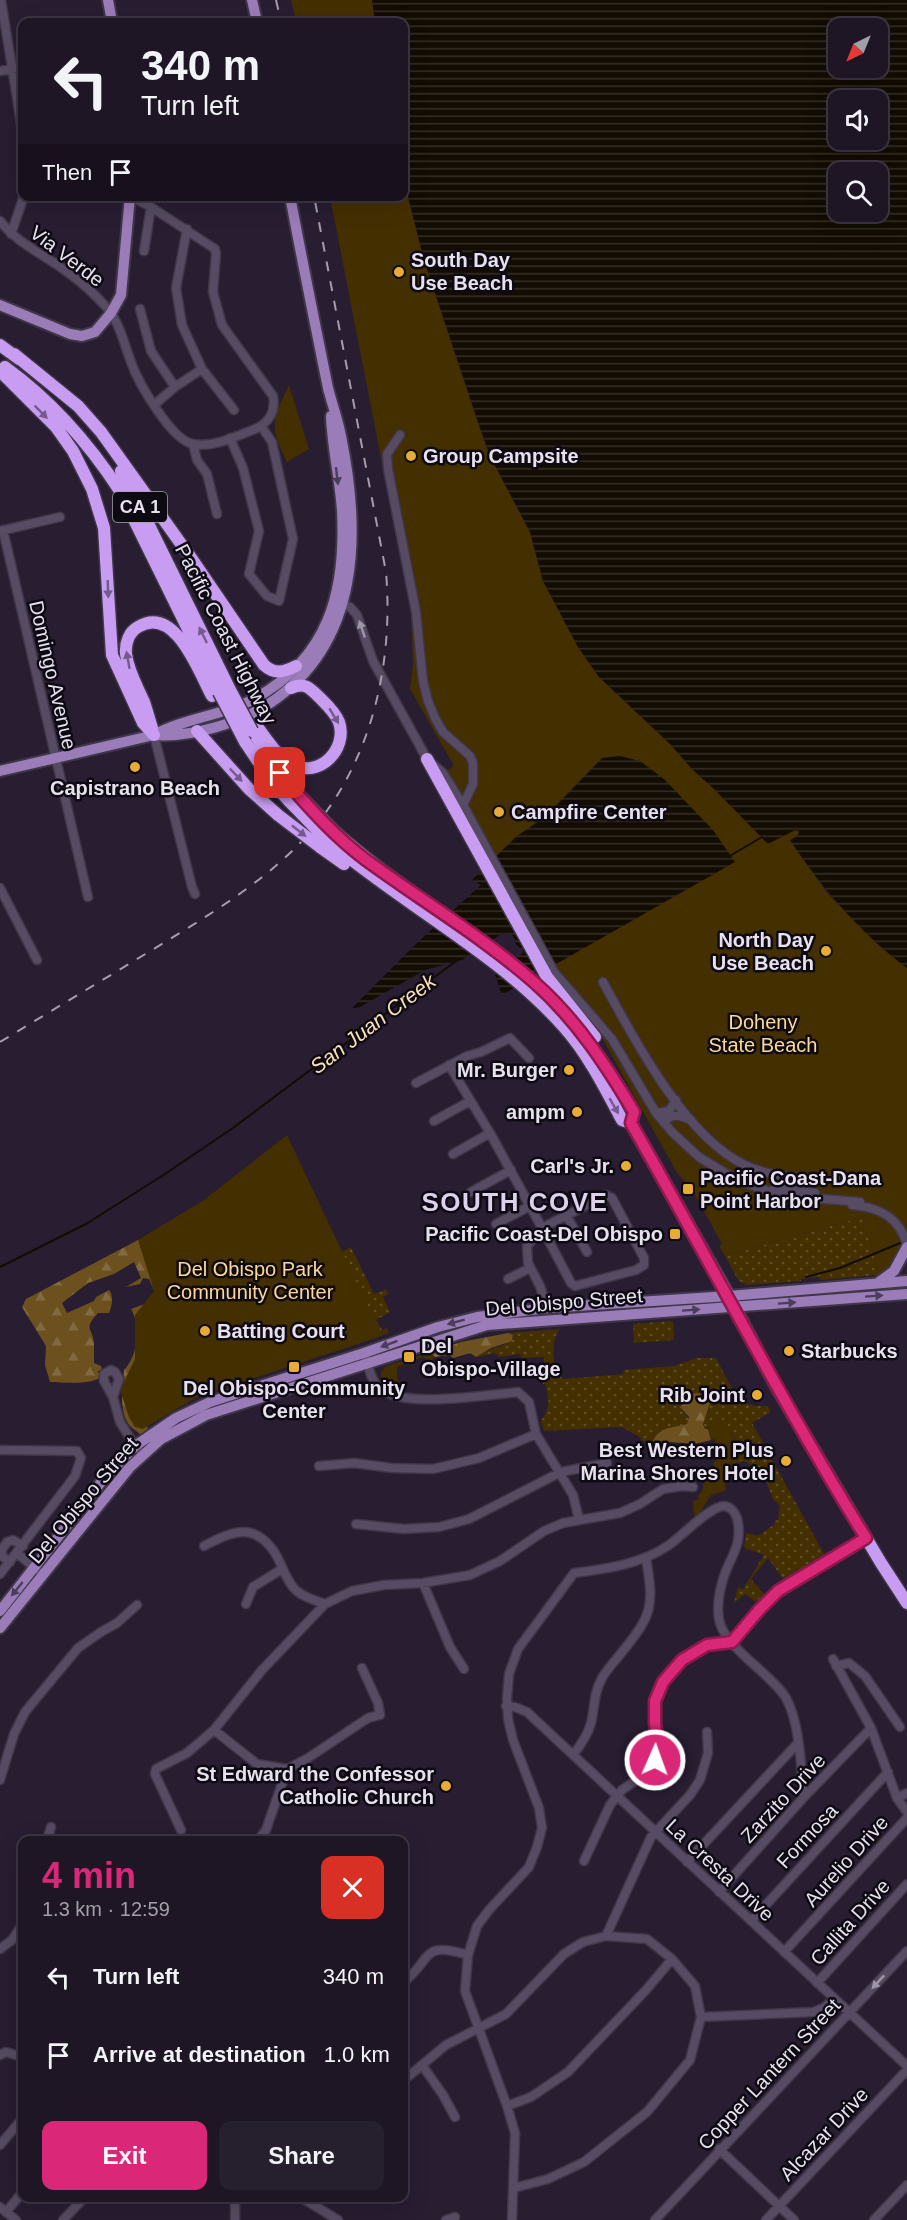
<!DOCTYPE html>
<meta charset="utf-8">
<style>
body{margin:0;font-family:Helvetica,sans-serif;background:#261f2d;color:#f1f3f6;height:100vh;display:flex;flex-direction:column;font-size:22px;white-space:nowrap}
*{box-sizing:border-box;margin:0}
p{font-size:20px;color:#a19fa7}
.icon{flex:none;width:33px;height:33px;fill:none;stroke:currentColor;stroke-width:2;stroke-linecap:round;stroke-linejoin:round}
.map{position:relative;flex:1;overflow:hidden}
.details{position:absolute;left:18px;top:1836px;width:390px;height:366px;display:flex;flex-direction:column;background:#1e1625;border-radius:12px;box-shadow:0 6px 24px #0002,0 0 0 2px #3c3542}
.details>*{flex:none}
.hud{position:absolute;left:18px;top:18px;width:390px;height:183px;border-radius:12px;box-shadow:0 6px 24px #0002,0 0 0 2px #3c3542;background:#1e1625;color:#f1f3f6;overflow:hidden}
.needle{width:39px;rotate:223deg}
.tools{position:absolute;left:828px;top:18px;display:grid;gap:12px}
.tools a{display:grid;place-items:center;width:60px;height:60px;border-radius:12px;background:#1e1625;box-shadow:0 6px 24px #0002,0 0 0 2px #3c3542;font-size:30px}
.pin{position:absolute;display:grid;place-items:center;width:51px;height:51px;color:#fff;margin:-26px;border-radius:12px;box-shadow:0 3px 9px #0006}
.me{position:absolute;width:66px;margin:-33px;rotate:2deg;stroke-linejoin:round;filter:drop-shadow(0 0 4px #0008)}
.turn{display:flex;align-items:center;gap:21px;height:126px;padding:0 24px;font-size:27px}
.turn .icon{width:78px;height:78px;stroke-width:2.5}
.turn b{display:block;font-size:42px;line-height:51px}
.then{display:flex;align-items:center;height:57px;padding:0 24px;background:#0003;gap:12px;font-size:22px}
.round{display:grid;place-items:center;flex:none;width:63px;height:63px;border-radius:12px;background:#261f2d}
.head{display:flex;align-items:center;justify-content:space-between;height:102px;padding:0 24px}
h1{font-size:36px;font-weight:800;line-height:45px;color:#db2777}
.action{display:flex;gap:12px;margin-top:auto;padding:12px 24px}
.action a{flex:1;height:69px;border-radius:12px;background:#db2777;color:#fff;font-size:24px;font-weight:800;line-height:69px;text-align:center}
.action a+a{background:#261f2d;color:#f1f3f6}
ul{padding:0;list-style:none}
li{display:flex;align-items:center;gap:18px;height:78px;padding:0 24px}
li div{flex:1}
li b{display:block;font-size:22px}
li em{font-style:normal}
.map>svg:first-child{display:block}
.grass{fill:url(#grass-dots)}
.forest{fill:url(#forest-firs)}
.green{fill:#442f01}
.water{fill:url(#water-rules);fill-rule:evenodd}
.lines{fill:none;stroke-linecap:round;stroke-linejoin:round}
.stream{stroke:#120c02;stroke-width:2}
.minor-casing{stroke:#3f3748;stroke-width:11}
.major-casing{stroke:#3f3748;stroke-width:14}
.highway-casing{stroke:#3f3748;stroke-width:15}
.minor{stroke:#564b62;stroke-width:8}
.major{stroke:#9a7cb8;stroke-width:10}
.highway{stroke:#c79cf1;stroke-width:12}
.rail{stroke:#a59dad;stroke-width:2;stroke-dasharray:10 10;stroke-linecap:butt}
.highway-bridge-casing{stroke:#3f3748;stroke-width:15;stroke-linecap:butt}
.highway-bridge{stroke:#c79cf1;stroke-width:12}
.oneway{fill:#745a8d}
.oneway2{fill:#4d3d5d}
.oneway3{fill:#9e96a8}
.route-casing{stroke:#8e194d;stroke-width:15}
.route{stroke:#db2777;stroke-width:10}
.poi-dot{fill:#e6ac36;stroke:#0e0a13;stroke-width:2}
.labels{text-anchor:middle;stroke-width:5;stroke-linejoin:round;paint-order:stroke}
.shield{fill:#0e0a13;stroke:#a6a0ac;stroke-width:1.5}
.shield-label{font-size:18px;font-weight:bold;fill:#e7e1ee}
.street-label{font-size:20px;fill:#e7e1ee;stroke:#0e0a13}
.poi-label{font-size:20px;font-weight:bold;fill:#e7e1ee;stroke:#0e0a13;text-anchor:end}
.park-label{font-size:20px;fill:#fed795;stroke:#0e0a13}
.water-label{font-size:21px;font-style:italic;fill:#f9e0b5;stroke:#0e0a13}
.district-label{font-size:26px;font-weight:bold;letter-spacing:1.5px;fill:#ded1ec;stroke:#0e0a13}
</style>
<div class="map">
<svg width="907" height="2220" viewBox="0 0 907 2220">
<defs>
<pattern id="grass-dots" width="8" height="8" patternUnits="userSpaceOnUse" patternTransform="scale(1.5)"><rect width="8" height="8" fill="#442f01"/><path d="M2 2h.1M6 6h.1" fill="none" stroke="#5f4d26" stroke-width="1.8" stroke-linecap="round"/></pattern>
<pattern id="forest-firs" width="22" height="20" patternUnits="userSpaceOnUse" patternTransform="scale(1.5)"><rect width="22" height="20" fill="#6c511f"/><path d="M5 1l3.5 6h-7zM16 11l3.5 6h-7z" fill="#816a40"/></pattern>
<pattern id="water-rules" width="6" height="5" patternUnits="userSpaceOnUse" patternTransform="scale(1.5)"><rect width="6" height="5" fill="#120c02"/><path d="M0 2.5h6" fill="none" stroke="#342f27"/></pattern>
</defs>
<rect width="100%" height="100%" fill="#281d31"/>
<!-- grass -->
<path class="grass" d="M863 1217 879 1275 820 1280 819 1277 801 1279V1281L746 1285 738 1280 725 1256Z
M351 1247 374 1294 386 1289 388 1294 383 1297 390 1312 376 1320 382 1330 387 1328 389 1333 380 1336 338 1254Z
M673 1321 674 1340 634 1343 633 1324Z
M560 1329C551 1338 554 1360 555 1372L563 1379 623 1374 624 1370 674 1366 697 1358H716L739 1402 755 1406H768L771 1412 752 1423 824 1554 783 1579 768 1558 751 1579 764 1594 756 1602 745 1594 734 1603 738 1587 743 1589 764 1555 744 1548 746 1533C760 1536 758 1537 769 1528 776 1523 772 1530 775 1521L778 1520 780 1506 773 1499 766 1481 747 1462 741 1461 726 1482 725 1479 730 1467 737 1464 735 1458 743 1454 732 1433 712 1421 710 1427 705 1429 703 1421C706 1413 713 1407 707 1399L689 1397 681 1404 682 1410 689 1419 687 1424 659 1432 652 1447H650L638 1436 621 1427 544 1431 541 1421C550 1408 550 1399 545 1384H543L544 1357 522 1358 520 1354 499 1357 495 1353 476 1357C487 1348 507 1347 514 1337L508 1333Z"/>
<!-- forest -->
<path class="forest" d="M138 1240 152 1247 169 1305 147 1420 148 1433 141 1435C138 1432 133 1429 130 1426 118 1412 123 1386 124 1370 138 1356 141 1326 131 1309L158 1299 149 1279 143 1278 140 1284 126 1287 141 1278 134 1262 114 1274 88 1283 62 1303 67 1313 94 1301 96 1297 109 1290C114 1296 112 1306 109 1313H98C83 1330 92 1326 94 1343 94 1349 94 1356 94 1363L101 1366 102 1369 97 1372 102 1373V1376C91 1386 65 1382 50 1382L45 1365 46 1346 22 1307 26 1299Z
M508 1333 513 1335 512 1341 491 1348 476 1357 470 1353 453 1358 449 1355 435 1357 431 1354V1352L461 1342Z
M697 1393 702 1395 710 1403 703 1424 705 1429H708L711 1440 695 1444 669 1442 652 1447C654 1427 672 1428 687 1424L689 1417 680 1407 692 1394Z"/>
<!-- green -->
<path class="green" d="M291 0H372L375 22H296Z
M404 181 424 260 480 428 490 456 530 532 543 581 578 647 599 677 670 744 693 770 713 788 768 843 795 830 799 831 800 833 791 841 827 893 878 945 907 968V1259L899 1260 883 1275H879L863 1217 725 1256 719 1246 722 1244 690 1186 677 1173 592 1020 552 976 441 775 454 766 410 689 413 663 411 612 330 197 404 196Z
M289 385 309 449 287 462C269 427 272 420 289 385Z
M287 1135 382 1336 197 1397 143 1429 135 1427 129 1417 120 1390 135 1359V1315L154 1291 138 1240 204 1200Z
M431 1352 432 1356 435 1357 430 1361 423 1357 397 1367V1378L405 1389 386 1382 381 1377V1372L386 1366Z
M717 1418 725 1421 743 1454 736 1457 737 1462 735 1467H730L728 1476 725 1479V1491L711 1495 699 1514 694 1516 693 1501 699 1499 698 1496 703 1489V1483L712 1477 717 1445 714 1439 711 1440 708 1429 713 1420Z"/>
<!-- water -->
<path class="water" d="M372 0H907V968C859 931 824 891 790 840L798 836 799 831 795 830 768 844 713 788 693 770 670 744 599 677 578 647 543 581 530 532 490 456 480 428 424 260 404 181V22H375ZM838 28H878V68H838ZM878 100V140H838V100ZM838 172H878V212H838Z
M620 756 640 761 664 779 713 830 735 862 502 995 495 975 524 952 515 943V939L512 935 503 933 462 960 425 970 360 1007 351 1009 419 941 481 885 472 880 517 836 546 816 602 758Z"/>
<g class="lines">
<!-- stream -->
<path class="stream" d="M728 857 762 837
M0 1267 86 1224 165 1174 233 1128 456 961
M806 1277 840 1268 905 1241"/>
<defs>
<path id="minor" d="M1 0 22 129
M0 71 22 67
M0 221C18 244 43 254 66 271 80 281 95 294 107 308 120 323 124 344 131 362 138 382 171 440 193 444 213 448 237 436 255 429 269 423 276 411 273 396L222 325 213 292 216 254 215 249 151 207 130 196
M187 229 176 288 182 325 202 369 234 410
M11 234 24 196
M144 251 151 207
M140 309 151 351 175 387
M154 405 175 387 202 369
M400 435 387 454 388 469 416 612 423 681 428 701 435 718 443 732 470 756 473 763V784L463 805
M230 438 243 468 259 531 249 574 267 596 279 601 293 539 272 442 261 426
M193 444 197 460 207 474 217 514
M3 530 88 897
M0 531 60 517
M336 602 350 607 357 615 373 661 427 759 443 773 463 805 554 972 612 1039 656 1113 672 1132 699 1157 735 1179 778 1195 860 1202
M154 735 192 887 195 894
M0 888 37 960
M603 982C634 1039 685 1137 745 1165 766 1175 789 1177 812 1180
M449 1065 490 1133 542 1228 527 1246 528 1263 540 1286 547 1308
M416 1083 467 1056 481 1052 510 1038 529 1058
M656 1113 669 1111 676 1100
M434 1121 470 1101
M664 1123C671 1112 681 1116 691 1120
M453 1154 490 1133
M771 1191 777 1188 815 1193
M471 1192 511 1170
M606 1195 612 1198 644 1258V1265L636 1270 575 1286 571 1283 542 1228Z
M852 1205C879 1207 899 1217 907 1244
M566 1215 587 1252
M496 1224 530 1206
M508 1279 530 1268
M366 1358C369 1368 371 1381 379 1388 402 1409 487 1395 518 1392L529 1402 536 1434 573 1495 579 1519
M113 1397 119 1379 115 1372 111 1370 104 1374V1381L113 1397 120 1422 135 1446 143 1454
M0 1450 77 1451 81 1458 75 1476 0 1574
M319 1466 354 1463 392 1468 433 1469 479 1458 536 1434
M356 1524 404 1529 439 1527 469 1519 561 1472 607 1463
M204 1546C229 1533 252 1521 273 1550 281 1561 284 1576 293 1587 300 1596 314 1600 325 1604
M18 1554 43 1575
M10 1562 3 1557 1 1551 7 1542 13 1540 23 1546
M423 1583 450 1647 464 1669
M246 1604 253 1587 282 1569
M833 1659 871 1728 897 1798 907 1812
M836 1666 849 1663 865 1676 900 1727
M506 1706 515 1707 527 1712 907 2066
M214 1730 257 1764 287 1769
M573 1755C580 1746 588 1735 591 1723 595 1708 593 1694 602 1678 607 1669 616 1660 622 1652 653 1614 654 1606 646 1558
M287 1769 308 1758 368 1718 380 1715 378 1703 362 1668
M0 1780 14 1734 25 1712 78 1648 101 1632 117 1623 137 1605
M897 1798 907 1793
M181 1830 155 1774 156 1769 187 1753 214 1730 262 1670 325 1604 352 1591 384 1585 423 1583 470 1575 500 1561 544 1531 563 1523 620 1513 640 1504 663 1489 682 1486 693 1487
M47 1840 51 1827
M258 1840 266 1830 287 1769
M584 1861 610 1805 622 1790 645 1774 655 1760 659 1745 655 1724V1701L663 1682 683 1660 707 1645 732 1642 759 1610 778 1591 866 1538
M687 1862 797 1744
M719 1892 804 1797 871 1728
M751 1921 888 1772
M0 1949 12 1940 22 1925
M784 1952 907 1818
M404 1982C434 1957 421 1941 468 1955
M817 1983 907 1884
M701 2017 814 2012 825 2007 834 1998
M0 2055 6 2052 22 2057
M422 2065 443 2095 455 2117
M404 2080 446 2045 506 2014 564 1954 583 1942 606 1936 651 1837 690 1795 700 1780 708 1753 707 1732
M507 2106 531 2097 568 2072 646 1990 672 1959
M0 2145 22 2119
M719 2149 794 2220
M514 2188 548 2179 584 2162 647 2112 690 2060 701 2017 695 1986 672 1959 647 1939 606 1936
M235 2198V2220
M302 2198 338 2220
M0 2207 16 2220
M6 2212 22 2193
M63 2220 84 2198
M446 2220 455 2217
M512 2220 515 2133 507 2106 465 1991 468 1955 477 1926 489 1910 529 1867 537 1847 542 1828 539 1808 513 1740 508 1719 507 1698 509 1674 518 1649 574 1573C606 1569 642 1564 669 1545 682 1536 711 1505 725 1506 731 1507 735 1513 737 1518 744 1547 728 1558 722 1583 719 1594 717 1608 719 1619 723 1647 772 1674 786 1698 800 1723 801 1768 804 1797
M655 2220 907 1951
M766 2220 907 2070
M874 2220 907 2185"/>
<path id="major" d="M108 0 112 22
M252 0 257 22
M0 305 70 334 82 336 95 332 111 313 121 295 130 196
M154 735C190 738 240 723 270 703 361 642 361 533 341 436 338 420 332 404 328 388 315 324 302 260 290 196
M0 771 154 735C185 718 221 716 252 700 329 659 346 592 342 511 340 479 332 447 331 416
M879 1282 894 1271 907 1247
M0 1611 102 1481 135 1446 176 1418 210 1402 364 1353 438 1327 477 1317 547 1308 729 1296 907 1281
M0 1628 130 1467 161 1439 206 1415 487 1325 907 1294"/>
<path id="highway" d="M0 345 19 359
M14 354 78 406 101 432 189 555 264 665C275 675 284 672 296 666
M5 367C52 401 88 442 120 491L219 692
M0 371 56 427 73 451 92 489 104 528 112 655 143 723 154 735
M121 471 138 503 229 688
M152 728C149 719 147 710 144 702 137 686 128 671 126 654 125 643 129 632 138 627 175 604 199 672 212 696
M258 728C268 741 278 758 293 765 320 778 348 749 339 722 335 712 326 704 319 697 309 687 304 682 291 688
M197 731 249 789 278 815
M253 732 280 773 296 792
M245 742 272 782 289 801
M427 759 547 977 595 1037
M333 830C375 868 422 899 468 932 492 949 516 965 537 985 577 1023 607 1065 634 1112L631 1123
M327 840C403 905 496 951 564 1027 588 1054 605 1088 622 1120L631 1123 729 1296 777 1388 881 1563 907 1603
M320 847 344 864"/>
</defs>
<!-- minor casing -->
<use href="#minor" class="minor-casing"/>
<!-- major casing -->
<use href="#major" class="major-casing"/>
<!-- highway casing -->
<use href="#highway" class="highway-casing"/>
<!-- minor -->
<use href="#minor" class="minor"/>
<!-- major -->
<use href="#major" class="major"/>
<!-- highway -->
<use href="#highway" class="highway"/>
<!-- rail -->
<path class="rail" d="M276 0 281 22
M0 1042C51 1011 101 981 152 950 204 918 259 886 302 841 370 769 394 668 386 572L314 196"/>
<defs>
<path id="highway-bridge" d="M229 688 252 731
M219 692 245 742
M296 792 333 830
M289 801 327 840
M278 815 320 847"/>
</defs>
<!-- highway-bridge casing -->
<use href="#highway-bridge" class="highway-bridge-casing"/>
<!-- highway-bridge -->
<use href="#highway-bridge" class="highway-bridge"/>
</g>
<!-- one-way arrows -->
<defs><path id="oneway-solid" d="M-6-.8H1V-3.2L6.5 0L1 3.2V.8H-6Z" transform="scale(1.5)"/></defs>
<g class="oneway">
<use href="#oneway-solid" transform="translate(41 412) rotate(45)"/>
<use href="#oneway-solid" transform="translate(108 589) rotate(88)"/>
<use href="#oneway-solid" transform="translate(203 635) rotate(-116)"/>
<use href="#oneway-solid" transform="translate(128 660) rotate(-100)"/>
<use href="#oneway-solid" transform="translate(334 716) rotate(59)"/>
<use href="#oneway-solid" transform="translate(236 775) rotate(46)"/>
<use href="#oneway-solid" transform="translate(299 831) rotate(38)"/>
<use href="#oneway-solid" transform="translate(614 1106) rotate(60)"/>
</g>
<g class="oneway2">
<use href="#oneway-solid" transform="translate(337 476) rotate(83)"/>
<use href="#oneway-solid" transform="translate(874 1296) rotate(-4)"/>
<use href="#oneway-solid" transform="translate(787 1303) rotate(-4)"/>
<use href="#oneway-solid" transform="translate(691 1310) rotate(-4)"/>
<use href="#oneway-solid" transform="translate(456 1322) rotate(165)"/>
<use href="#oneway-solid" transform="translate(389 1344) rotate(160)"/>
<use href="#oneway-solid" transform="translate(17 1589) rotate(129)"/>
</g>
<g class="oneway3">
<use href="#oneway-solid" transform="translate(362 629) rotate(-109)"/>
<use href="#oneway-solid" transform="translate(878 1982) rotate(133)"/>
</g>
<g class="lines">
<defs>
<path id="route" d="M280 773C305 804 334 836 366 860 422 901 483 937 535 983 576 1019 606 1065 634 1112L631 1123C710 1261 782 1403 866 1538L778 1591 759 1610 732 1642 707 1645 682 1660 663 1682 655 1701V1724L659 1745 655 1760"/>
</defs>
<!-- route casing -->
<use href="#route" class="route-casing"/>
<!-- route -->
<use href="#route" class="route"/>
</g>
<!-- markers -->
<g class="poi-dot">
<circle cx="399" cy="272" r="6"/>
<circle cx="411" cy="456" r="6"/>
<circle cx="135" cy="767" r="6"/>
<circle cx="499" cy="812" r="6"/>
<circle cx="826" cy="951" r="6"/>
<circle cx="569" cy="1070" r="6"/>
<circle cx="577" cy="1112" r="6"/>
<circle cx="626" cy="1166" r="6"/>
<rect x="682" y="1183" width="12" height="12" rx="3"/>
<rect x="669" y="1228" width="12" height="12" rx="3"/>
<circle cx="205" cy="1331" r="6"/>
<circle cx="789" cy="1351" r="6"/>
<rect x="403" y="1351" width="12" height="12" rx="3"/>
<rect x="288" y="1361" width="12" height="12" rx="3"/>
<circle cx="757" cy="1395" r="6"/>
<circle cx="786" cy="1461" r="6"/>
<circle cx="446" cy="1786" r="6"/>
</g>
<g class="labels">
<!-- shield labels -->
<rect class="shield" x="113" y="492" width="54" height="30" rx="4.5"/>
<g class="shield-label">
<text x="140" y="513">CA 1</text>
</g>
<!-- street labels -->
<g class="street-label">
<text transform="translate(67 256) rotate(37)" y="7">Via Verde</text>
<text transform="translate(226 634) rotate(63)" y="7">Pacific Coast Highway</text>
<text transform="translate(53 675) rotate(77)" y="7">Domingo Avenue</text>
<text transform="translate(564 1302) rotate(-5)" y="7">Del Obispo Street</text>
<text transform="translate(83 1500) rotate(-50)" y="7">Del Obispo Street</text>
<text transform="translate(783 1798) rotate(-47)" y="7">Zarzito Drive</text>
<text transform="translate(807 1836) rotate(-47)" y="7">Formosa</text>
<text transform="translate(846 1861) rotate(-48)" y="7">Aurelio Drive</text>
<text transform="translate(720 1870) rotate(43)" y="7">La Cresta Drive</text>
<text transform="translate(850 1922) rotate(-48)" y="7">Callita Drive</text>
<text transform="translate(769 2074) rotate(-47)" y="7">Copper Lantern Street</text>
<text transform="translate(824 2134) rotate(-47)" y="7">Alcazar Drive</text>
</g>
<!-- poi labels -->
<g class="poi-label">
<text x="411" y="267" text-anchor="start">South Day<tspan x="411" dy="23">Use Beach</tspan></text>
<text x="423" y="463" text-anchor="start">Group Campsite</text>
<text x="135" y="795" text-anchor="middle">Capistrano Beach</text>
<text x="511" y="819" text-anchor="start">Campfire Center</text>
<text x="814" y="947">North Day<tspan x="814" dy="23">Use Beach</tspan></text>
<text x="557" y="1077">Mr. Burger</text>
<text x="565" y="1119">ampm</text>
<text x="614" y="1173">Carl's Jr.</text>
<text x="700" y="1185" text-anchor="start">Pacific Coast-Dana<tspan x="700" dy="23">Point Harbor</tspan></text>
<text x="663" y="1241">Pacific Coast-Del Obispo</text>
<text x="217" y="1338" text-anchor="start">Batting Court</text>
<text x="421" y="1353" text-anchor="start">Del<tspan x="421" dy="23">Obispo-Village</tspan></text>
<text x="801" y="1358" text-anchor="start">Starbucks</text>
<text x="294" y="1395" text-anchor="middle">Del Obispo-Community<tspan x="294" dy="23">Center</tspan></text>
<text x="745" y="1402">Rib Joint</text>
<text x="774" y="1457">Best Western Plus<tspan x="774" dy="23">Marina Shores Hotel</tspan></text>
<text x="434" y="1781">St Edward the Confessor<tspan x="434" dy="23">Catholic Church</tspan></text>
</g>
<!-- park labels -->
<g class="park-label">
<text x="763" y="1029">Doheny<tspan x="763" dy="23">State Beach</tspan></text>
<text x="250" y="1276">Del Obispo Park<tspan x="250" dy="23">Community Center</tspan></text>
</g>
<!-- water labels -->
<g class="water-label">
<text transform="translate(373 1024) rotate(-37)" y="7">San Juan Creek</text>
</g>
<!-- district labels -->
<g class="district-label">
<text x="515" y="1211">SOUTH COVE</text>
</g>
</g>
</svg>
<div class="tools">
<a><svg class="needle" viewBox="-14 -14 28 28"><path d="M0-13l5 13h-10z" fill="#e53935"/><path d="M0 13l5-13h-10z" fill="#a19fa7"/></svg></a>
<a><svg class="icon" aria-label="sound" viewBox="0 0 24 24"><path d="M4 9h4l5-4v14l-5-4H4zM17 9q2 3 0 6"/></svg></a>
<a><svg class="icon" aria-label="search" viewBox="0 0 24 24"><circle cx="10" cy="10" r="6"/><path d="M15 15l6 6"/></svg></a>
</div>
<div class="pin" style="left:280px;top:773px;background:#d93025"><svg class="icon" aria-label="arrive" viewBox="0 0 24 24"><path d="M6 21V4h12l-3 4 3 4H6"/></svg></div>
<svg class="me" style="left:655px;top:1760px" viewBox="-20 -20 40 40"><circle r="17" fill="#db2777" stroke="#fff" stroke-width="3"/><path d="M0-11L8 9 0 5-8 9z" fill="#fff"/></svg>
<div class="hud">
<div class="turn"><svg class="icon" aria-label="left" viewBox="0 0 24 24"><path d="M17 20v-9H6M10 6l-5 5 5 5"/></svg><div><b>340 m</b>Turn left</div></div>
<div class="then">Then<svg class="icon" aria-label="arrive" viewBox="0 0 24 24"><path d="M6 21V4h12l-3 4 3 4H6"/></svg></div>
</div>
<section class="details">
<div class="head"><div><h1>4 min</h1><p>1.3 km · 12:59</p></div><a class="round" style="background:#d93025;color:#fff"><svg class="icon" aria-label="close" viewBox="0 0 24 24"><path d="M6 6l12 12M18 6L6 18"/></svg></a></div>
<ul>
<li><svg class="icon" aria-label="left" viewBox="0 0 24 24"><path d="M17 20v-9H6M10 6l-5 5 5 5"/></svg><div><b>Turn left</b></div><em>340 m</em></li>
<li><svg class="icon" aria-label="arrive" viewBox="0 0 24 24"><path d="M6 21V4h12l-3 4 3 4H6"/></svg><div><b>Arrive at destination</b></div><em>1.0 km</em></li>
</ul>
<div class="action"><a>Exit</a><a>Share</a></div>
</section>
</div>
